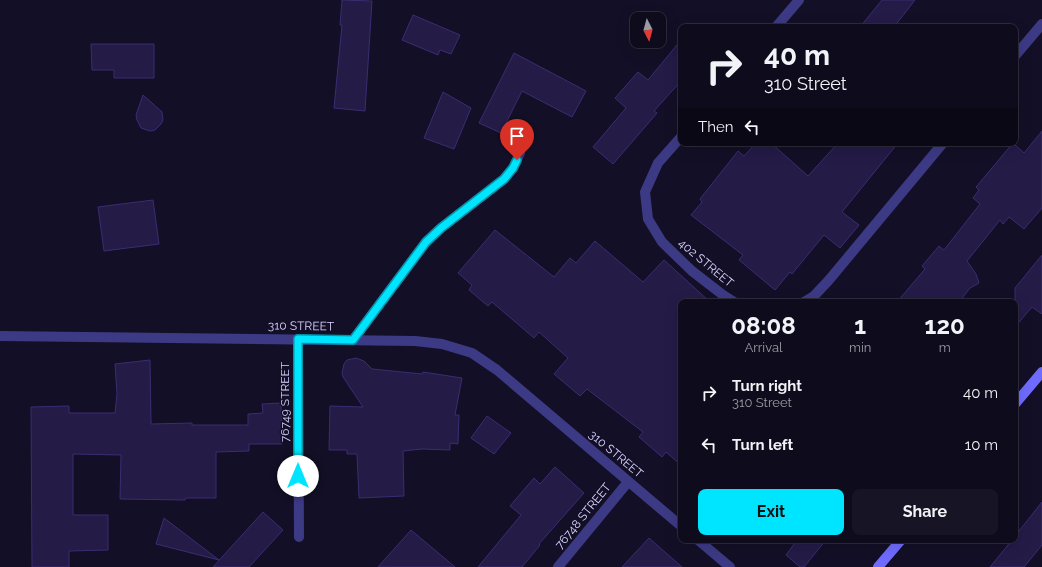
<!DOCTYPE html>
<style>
body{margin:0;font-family:Raleway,sans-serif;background:#171425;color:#f1f3f6;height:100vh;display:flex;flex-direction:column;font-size:15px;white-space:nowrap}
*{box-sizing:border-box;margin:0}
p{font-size:13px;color:#9b9ba3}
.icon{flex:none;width:22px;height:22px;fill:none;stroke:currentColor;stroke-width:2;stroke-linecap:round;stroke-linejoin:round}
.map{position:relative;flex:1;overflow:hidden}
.side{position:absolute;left:678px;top:299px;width:340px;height:244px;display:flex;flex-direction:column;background:#0e0b1c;border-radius:8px;box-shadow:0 4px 16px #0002,0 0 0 1px #2e2b3b}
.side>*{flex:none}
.hud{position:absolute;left:678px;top:24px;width:340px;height:122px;border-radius:8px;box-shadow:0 4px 16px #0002,0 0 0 1px #2e2b3b;background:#0e0b1c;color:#f1f3f6;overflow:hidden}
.needle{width:26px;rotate:174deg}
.tools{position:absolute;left:630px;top:12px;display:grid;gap:8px}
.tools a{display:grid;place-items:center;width:36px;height:36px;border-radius:8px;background:#0e0b1c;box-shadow:0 4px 16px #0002,0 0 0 1px #2e2b3b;font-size:20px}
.pin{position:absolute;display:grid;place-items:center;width:34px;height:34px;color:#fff;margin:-41px -17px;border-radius:50% 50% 50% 0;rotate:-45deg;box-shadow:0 0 4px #0007}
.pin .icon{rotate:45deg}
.me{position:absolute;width:44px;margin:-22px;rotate:0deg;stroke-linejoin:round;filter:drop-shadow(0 0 3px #0008)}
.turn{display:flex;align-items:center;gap:14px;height:84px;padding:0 20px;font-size:18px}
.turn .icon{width:52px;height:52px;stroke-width:2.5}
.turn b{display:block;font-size:28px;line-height:34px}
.then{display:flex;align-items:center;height:38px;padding:0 20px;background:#0003;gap:8px;font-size:15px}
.eta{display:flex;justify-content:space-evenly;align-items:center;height:68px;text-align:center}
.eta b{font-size:24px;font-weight:700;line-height:28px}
.button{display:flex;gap:8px;margin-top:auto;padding:8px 20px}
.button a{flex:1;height:46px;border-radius:8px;background:#00e5ff;color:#111;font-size:16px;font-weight:700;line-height:46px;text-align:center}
.button a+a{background:#171425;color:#f1f3f6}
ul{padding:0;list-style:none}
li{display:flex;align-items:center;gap:12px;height:52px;padding:0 20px}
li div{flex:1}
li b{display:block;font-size:15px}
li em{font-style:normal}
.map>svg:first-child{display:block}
.building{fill:#241b47;stroke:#3b2d73}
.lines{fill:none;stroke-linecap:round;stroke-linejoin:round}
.lane{stroke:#3d3a85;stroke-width:10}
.street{stroke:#3d3a85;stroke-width:10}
.secondary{stroke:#6f6bff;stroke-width:10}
.route-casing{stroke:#0095a6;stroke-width:10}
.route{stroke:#00e5ff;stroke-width:7}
.labels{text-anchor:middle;stroke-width:3;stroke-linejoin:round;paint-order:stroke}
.street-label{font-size:12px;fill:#d9d4ff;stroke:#130f26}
</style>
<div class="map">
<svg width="1042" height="567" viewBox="0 0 1042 567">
<rect width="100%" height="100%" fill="#130f26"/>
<!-- building -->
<path class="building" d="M342 0 372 1 365 111 334 108 342 25H340Z
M882 0H915L894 27H860Z
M413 15 460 35 451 54 440 50 438 55 402 40Z
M681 40V81L654 111 657 113 613 164 593 147 626 108 615 98 638 72 648 80Z
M91 44H154V78H114V70H92Z
M514 53 586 91 572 117 522 91 501 133 479 123Z
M443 92 471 108 454 149 424 138Z
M143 95 162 112 163 120 161 124 155 130 150 131 141 128 137 120 136 115Z
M1042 131V208L1024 229 1009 217 1003 224 1000 220 967 261 976 274 979 283 970 288 959 302H897L925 269 922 266 939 246 944 250 980 204 973 198 979 190 976 187 1013 143 1024 153Z
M756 143H771L808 176 838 143H898L842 212 859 225 840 248 824 235 792 274 790 272 775 290 739 260 743 255 691 215 702 202 700 199 738 151 744 156Z
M153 200 159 244 104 251 98 207Z
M495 230 554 277 570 258 576 263 595 241 643 282 664 260 710 302H681V465L666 452 662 457 639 437 643 432 587 389 580 396 554 374 568 358 539 332 534 338 492 302 488 306 469 290 472 285 458 273Z
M1042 255V314L1032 307 1015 327V288Z
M356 358 364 361 372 369 422 374 423 372 462 378 455 415H459L458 444 450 443V450L422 449 403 451 404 496 359 498 357 454H347V450H329L330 406 363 407 343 377 342 373 344 364 347 360Z
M150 360 151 424 192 423V425H248V414L263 413 262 404 281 403 282 444H249V451L216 452V498H186L185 500 120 499 121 455 73 454V515H108V550L69 551V567H32L31 407 69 406V413H115L117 394 115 364Z
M487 416 511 433 494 454 471 438Z
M555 467 584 493 539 544 540 545 522 567H478L521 515 510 506 534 478 540 484Z
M1042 502V545L1024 567H990L1012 540H1015V536Z
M263 512 283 530 249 567H213Z
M164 518 219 560 156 544Z
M411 530 455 567H378Z
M649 538 682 567H622Z
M797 540H826L804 567H800L786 555Z"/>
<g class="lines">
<!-- lane -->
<path class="lane" d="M353 340 426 242 441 228 504 179 513 168 520 153"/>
<!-- street -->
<path class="street" d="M776 27 799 0
M1015 56 1042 24
M681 137 658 163 645 192 648 219 662 242 692 271 723 295 734 302
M804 302 814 296 829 280 943 143
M0 336 415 341 442 344 472 353 497 370 681 526
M298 339 299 537
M698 540 730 567
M558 567 628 482"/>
<!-- secondary -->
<path class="secondary" d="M1015 404 1042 372
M878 567 901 540"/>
</g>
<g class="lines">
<defs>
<path id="route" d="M298 476V339L353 340 426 242 441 228 504 179 513 168 517 160"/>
</defs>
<!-- route casing -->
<use href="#route" class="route-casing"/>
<!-- route -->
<use href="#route" class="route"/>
</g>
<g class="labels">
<!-- street labels -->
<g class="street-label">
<text transform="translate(706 263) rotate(40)" y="4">402 STREET</text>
<text transform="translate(301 326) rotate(1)" y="4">310 STREET</text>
<text transform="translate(285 402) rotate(-90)" y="4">76749 STREET</text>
<text transform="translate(616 454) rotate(40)" y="4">310 STREET</text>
<text transform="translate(583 516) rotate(-51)" y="4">76748 STREET</text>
</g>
</g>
</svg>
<div class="tools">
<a><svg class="needle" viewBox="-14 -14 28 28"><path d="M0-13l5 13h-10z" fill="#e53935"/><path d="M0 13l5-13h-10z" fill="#9b9ba3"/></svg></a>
</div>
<div class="pin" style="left:517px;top:160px;background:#d93025"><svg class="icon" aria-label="arrive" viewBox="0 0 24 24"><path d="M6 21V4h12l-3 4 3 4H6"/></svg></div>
<svg class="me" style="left:298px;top:476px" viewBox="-20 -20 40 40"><circle r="19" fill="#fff"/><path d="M0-13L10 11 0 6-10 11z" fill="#00e5ff"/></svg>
<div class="hud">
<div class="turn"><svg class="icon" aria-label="right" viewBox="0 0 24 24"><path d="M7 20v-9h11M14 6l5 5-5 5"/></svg><div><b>40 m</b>310 Street</div></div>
<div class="then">Then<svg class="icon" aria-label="left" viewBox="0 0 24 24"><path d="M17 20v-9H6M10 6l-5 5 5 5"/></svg></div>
</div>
<section class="side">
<div class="eta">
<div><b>08:08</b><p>Arrival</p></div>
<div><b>1</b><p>min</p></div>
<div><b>120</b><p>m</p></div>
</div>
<ul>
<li><svg class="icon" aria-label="right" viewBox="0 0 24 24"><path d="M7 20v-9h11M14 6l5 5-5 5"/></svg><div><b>Turn right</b><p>310 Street</p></div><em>40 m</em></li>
<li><svg class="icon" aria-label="left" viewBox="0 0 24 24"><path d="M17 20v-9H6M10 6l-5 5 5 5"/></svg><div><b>Turn left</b></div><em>10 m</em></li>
</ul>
<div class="button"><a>Exit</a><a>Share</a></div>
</section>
</div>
